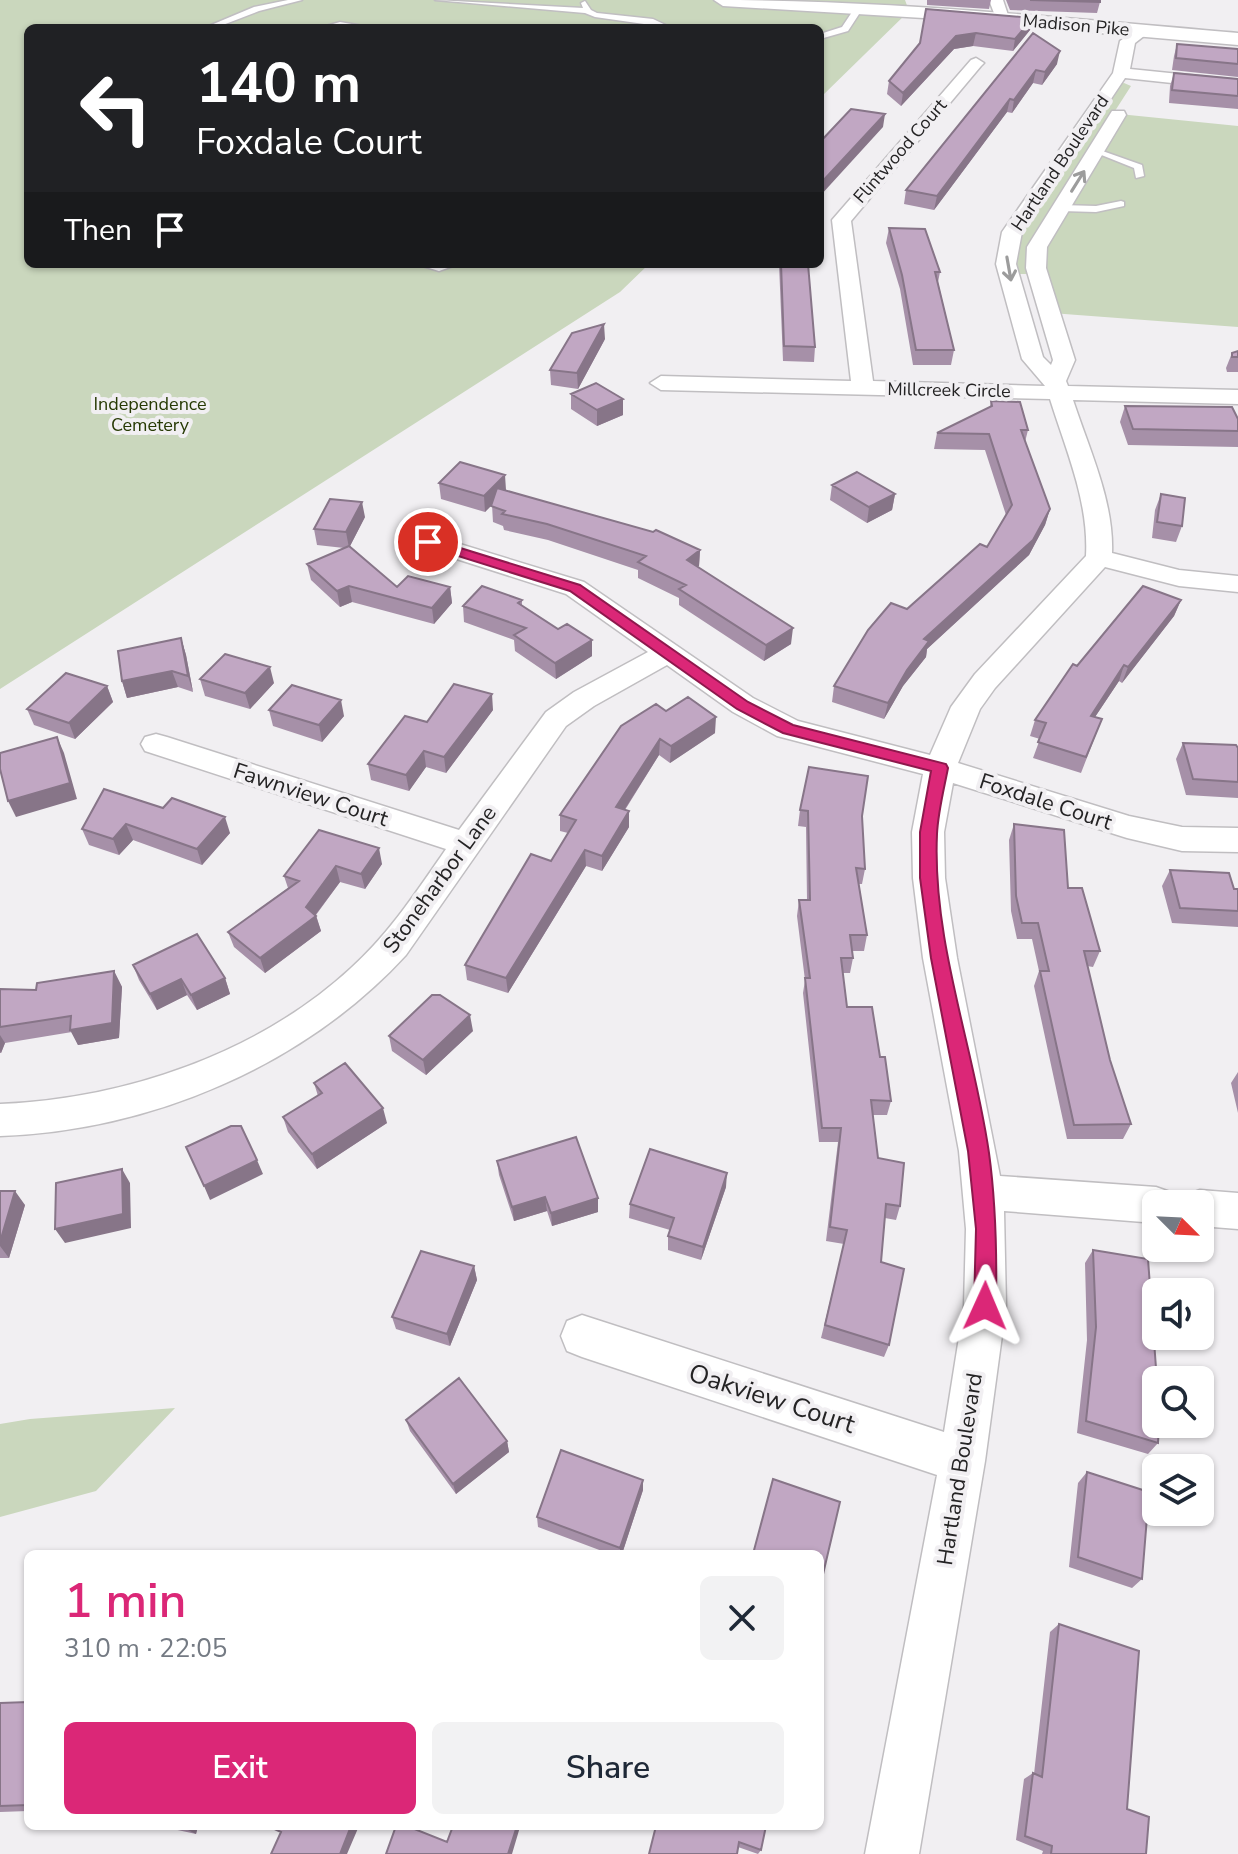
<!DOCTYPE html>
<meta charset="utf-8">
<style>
body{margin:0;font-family:"Nunito Sans",sans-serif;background:#f2f2f3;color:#1f2937;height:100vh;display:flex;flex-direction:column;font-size:30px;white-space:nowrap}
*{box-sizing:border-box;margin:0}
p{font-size:26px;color:#747a83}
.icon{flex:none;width:44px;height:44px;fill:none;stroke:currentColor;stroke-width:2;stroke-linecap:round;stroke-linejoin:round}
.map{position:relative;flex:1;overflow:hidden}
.panel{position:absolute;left:24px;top:1550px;width:800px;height:280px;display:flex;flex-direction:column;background:#fff;border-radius:12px;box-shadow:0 2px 6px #0004}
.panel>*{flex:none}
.banner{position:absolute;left:24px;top:24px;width:800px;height:244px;border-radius:12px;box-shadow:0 2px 6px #0004;background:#202124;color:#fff;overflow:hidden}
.needle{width:52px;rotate:114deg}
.controls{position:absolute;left:1142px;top:1190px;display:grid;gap:16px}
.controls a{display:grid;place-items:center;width:72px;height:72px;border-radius:12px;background:#fff;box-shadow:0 2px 6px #0004;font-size:40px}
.pin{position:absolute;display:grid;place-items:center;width:68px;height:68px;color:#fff;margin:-34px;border:4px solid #fff;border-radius:50%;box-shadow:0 2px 8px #0007}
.me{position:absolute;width:88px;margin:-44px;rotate:1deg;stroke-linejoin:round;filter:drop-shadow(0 0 6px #0008)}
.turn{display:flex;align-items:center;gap:28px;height:168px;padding:0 40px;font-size:36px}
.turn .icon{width:104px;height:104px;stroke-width:2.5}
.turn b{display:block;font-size:56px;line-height:68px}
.then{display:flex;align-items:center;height:76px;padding:0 40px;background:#0003;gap:16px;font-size:30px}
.round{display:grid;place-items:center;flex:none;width:84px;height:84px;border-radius:12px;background:#f2f2f3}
.head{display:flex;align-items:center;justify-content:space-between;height:136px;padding:0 40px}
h1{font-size:48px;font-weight:600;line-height:60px;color:#db2777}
.action{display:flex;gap:16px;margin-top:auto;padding:16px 40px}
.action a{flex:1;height:92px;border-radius:12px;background:#db2777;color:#fff;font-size:32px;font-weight:600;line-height:92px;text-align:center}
.action a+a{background:#f2f2f3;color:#1f2937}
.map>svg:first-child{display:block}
.green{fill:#cad7bd}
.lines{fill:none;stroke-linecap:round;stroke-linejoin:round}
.service-casing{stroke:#c0bec1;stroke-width:3}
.minor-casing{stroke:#c0bec1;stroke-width:3}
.secondary-casing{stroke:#c0bec1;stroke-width:3}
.service{fill:#fff;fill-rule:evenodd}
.minor{fill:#fff;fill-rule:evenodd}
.secondary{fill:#fff;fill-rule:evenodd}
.wall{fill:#a690a8}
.shaded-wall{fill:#877588}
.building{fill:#c1a7c3;stroke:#877588;stroke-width:2}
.oneway{stroke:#9c9c9c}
.route{fill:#db2777;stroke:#8e194d;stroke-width:2}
.labels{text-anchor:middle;stroke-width:8;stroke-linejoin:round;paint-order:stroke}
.far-street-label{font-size:18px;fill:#242324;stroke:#f1eff2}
.far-park-label{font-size:18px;fill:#273a04;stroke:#f1eff2}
.street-label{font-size:22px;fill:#242324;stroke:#f1eff2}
.near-street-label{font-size:26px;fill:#242324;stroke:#f1eff2}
</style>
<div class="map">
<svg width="1238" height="1854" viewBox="0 0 1238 1854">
<rect width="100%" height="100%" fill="#f1eff2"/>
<!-- green -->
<path class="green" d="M0 0H905L909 11 820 98V28H28V264H649L620 292 0 689Z
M1124 83 1131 86 1041 226 1030 274H1017V248L1023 233 1119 84Z
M1119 114 1238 126V327L1051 313 1037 247Z
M175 1408 96 1491 0 1517V1424L30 1419Z"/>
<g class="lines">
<defs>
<path id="service" d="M288 0H302L259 11 215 28H204L254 7Z
M435 0 583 8 581 3 585 1 591 10 597 13 653 19 672 28 595 17 585 13Z
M856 6 863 8 848 31 820 39V34L842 27Z
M340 22 363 26 364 28H319Z
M1094 148 1142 165 1144 176 1136 178 1134 168 1094 152Z
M1121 201 1124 202V206L1096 212 1061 211 1056 208 1061 205 1096 206Z
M416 264H459L439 271Z"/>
<path id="minor" d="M989 0H1003L1009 18 1007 21H997Z
M1137 26 1142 27 1144 36 1135 43 1130 69 1238 80V90L1125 78 1022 232 1016 264 1043 357 1051 365 1053 360 1026 268 1027 247 1112 111H1124L1126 115 1047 247 1046 268 1075 360 1066 381 1068 386 1238 390V404L1073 400C1089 449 1114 501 1112 553L1179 570 1238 576V592L1179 586 1105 567 995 688 980 709 958 763 1129 816 1182 827 1238 828V852L1182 851 1127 838 953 783 944 832 945 878 957 958 1000 1176 1156 1187 1170 1192 1176 1204H1156V1223L1004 1211 1006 1306 985 1461 919 1854H865L937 1475 582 1357 567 1351 561 1336 567 1321 582 1315 944 1432 964 1306 966 1229 959 1151 923 958 913 878 912 832 923 774 777 736 733 712 667 665 594 706 566 726 406 955C304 1066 150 1131 0 1136V1104C124 1099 258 1054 351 968 389 934 417 891 446 849L145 751 141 744 145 737 156 734 167 737 459 830 546 712 574 692 648 652 566 594 419 547 415 542 419 537H437L584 582 753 698 798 721 930 755 951 707 975 674 1086 556C1089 502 1066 450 1050 399L661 390 650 383 661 376 851 381 832 220 971 60 976 58 984 63 981 66 851 221 873 381 1045 386 1022 359 996 264 1002 232 1113 73 1120 41 1130 34 1132 27Z
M1200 1190 1238 1193V1229L1200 1226V1204H1182L1186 1195Z"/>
<path id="secondary" d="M714 0C889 0 1063 18 1238 33V45L940 19 723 6Z"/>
</defs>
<!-- service casing -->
<use href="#service" class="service-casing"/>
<!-- minor casing -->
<use href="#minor" class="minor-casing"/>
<!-- secondary casing -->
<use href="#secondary" class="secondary-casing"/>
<!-- service -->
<use href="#service" class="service"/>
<!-- minor -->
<use href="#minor" class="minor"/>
<!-- secondary -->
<use href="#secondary" class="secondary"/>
</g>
<!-- wall -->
<path class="wall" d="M927 0H991L989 9 927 5Z
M1006 0H1100V2L1097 13 1010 10Z
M926 9 1030 30 1013 51 973 46 954 49 901 106 887 94 889 81 920 43Z
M1033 33 1057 64 1042 85 1033 83 1012 113 1007 112 934 210 904 204 906 190Z
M1177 44 1238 49V77L1172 70 1174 56Z
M1174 73 1238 79V109L1169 103 1170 86Z
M889 228 940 272 938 282 954 350 951 365H913L900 289 886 243Z
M779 264H808L815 347 814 362 783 361Z
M605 339 578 389 551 385 550 370Z
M1238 351V372H1227L1226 368 1232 353Z
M571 394 623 415 597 426 571 409Z
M991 401 1028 430 1025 442 1050 509 1045 525 1029 555 927 649 926 657 903 686 884 719 832 702 834 686 907 609 987 547 1006 515 985 450 934 449 937 433 990 407Z
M1125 406 1238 419V447L1128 445 1120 422Z
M439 483 506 490 700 550 699 566 697 567 791 644 764 661 679 605V598L638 578V570L548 540 504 530 503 526 493 522 492 505 485 512 441 499Z
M832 485 895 494 892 510 867 523 830 500Z
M1161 494 1182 526 1176 542 1152 538 1155 510Z
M365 517 350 546 397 587H450L452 603 434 624 352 602 340 607 311 580 307 564 344 548 317 545 314 529Z
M522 600V606L592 656 556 679 515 651 514 640 464 622 463 606Z
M1181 600 1174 616 1122 683 1119 681 1095 717 1102 719 1081 773 1033 758 1040 739 1030 736 1035 720 1077 666Z
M181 638 186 655 193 692 178 687 127 698 122 681Z
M200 679 274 683 250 709 205 696Z
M107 686 113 702 75 739 34 725 27 709Z
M269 710 344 716 322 742 273 726Z
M493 710 446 773 426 767 409 791 371 780 368 764 427 722Z
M666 711 715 733 670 763 659 755 625 810 629 811V827L602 871 586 866 508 993 467 980 465 965 551 861 568 833 560 831V815Z
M1183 743 1238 748V798L1186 795 1176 759Z
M104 789 230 833 202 865 133 840 119 855 89 845 82 829Z
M800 810 862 816 865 869 862 884H859L867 935 864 951H852L853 958 850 973H843L847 1007 880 1057 891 1101 887 1115H873L878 1158 900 1206 896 1220 885 1218 881 1262 889 1345 884 1357 821 1338 844 1244 826 1241 838 1142H819L803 993 805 980 797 916 799 900H807L806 827 798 826Z
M1014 824 1068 888 1100 951 1093 967 1087 966 1110 1060 1131 1124 1123 1139H1067L1034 986 1039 971 1032 939H1017L1011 911 1009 840Z
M319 830 382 864 365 889 340 882 316 915 321 931 265 973 234 947 228 932 288 888 284 876Z
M1170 870 1238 889V927L1172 923 1162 886Z
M133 965 225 978 230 994 197 1010 187 995 157 1010 139 980Z
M114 971 122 987 119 1038 78 1045 72 1032 5 1043 1 1053H0V989L36 990Z
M473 1031 426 1075 392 1051 389 1036Z
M1238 1072V1113L1231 1083Z
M314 1083 387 1123 317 1169 288 1132 283 1117 318 1096Z
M497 1161 598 1212 552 1226 547 1211 514 1221 499 1175Z
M726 1187 701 1260 668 1250V1236L670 1230 629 1218 630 1204Z
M0 1191 25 1205 9 1258H0Z
M1093 1250 1158 1443 1148 1454 1077 1433 1087 1340 1085 1263Z
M474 1266 477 1280 450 1346 396 1329 392 1317Z
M406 1420 507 1441 509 1452 456 1494 410 1431Z
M1087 1472 1142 1579 1132 1588 1069 1567 1078 1483Z
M643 1480V1490L622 1554H610L538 1527 537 1517Z
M1059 1624 1127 1809 1146 1854H1042L1043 1851 1016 1840 1024 1779 1033 1773 1034 1774 1050 1632Z
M28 1702V1811L0 1812V1703Z
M159 1826H198L196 1834Z
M766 1826 761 1850 758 1854 738 1847 649 1854Z"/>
<!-- shaded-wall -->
<path class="shaded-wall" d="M1033 18 1030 30 1013 51 1015 39Z
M976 33 973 46 954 49 901 106 903 93 956 36Z
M1060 51 1057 64 1042 85 1045 72Z
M1036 70 1033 83 1012 113 1014 100Z
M1010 99 1007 112 934 210 937 196Z
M885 114 883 127 820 196V184Z
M604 324 605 339 578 389 577 373Z
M623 399V415L597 426V410Z
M505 475 506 490 485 512 484 496Z
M895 494 892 510 867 523 869 507Z
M362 502 365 517 349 548 346 532Z
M1050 509 1045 525 1029 555 927 649 926 657 903 686 884 719 888 703 924 639Z
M700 550 699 566 686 576 687 560Z
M349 586 352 602 340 607 337 591Z
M450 587 452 603 434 624 432 608Z
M1181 600 1174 616 1122 683 1128 667Z
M793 628 791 644 764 661 766 645Z
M181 638 186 655 193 692 188 676Z
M592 640V656L556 679 555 663Z
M1124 665 1119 681 1085 732 1091 716Z
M270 667 274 683 250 709 245 693Z
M172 671 178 687 127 698 122 681Z
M107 686 113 702 75 739 69 723Z
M492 694 493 710 446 773 444 757Z
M341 700 344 716 322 742 319 725Z
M716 717 715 733 670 763 671 746Z
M57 737 64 753 77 799 16 817 8 801Z
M660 739 659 755 616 823V807Z
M424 751 426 767 409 791 406 775Z
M629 811V827L602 871V856Z
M225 817 230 833 202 865 197 849Z
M126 824 133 840 119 855 113 839Z
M379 848 382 864 365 889 361 874Z
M585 850 586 866 508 993 506 978Z
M336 866 340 882 313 918 316 916 321 931 265 973 260 958 306 907Z
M114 971 122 987 119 1038 78 1045 70 1030Z
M225 978 230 994 197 1010 191 995Z
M181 979 187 995 157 1010 150 994Z
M470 1015 473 1031 426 1075 423 1060Z
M0 1035 5 1043 1 1053 0 1051Z
M383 1108 387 1123 317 1169 312 1154Z
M257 1160 263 1174 210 1200 204 1186Z
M122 1169 130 1183 131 1228 65 1243 55 1229Z
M727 1173 726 1187 701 1260 703 1247Z
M15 1191 25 1205 9 1258 0 1246V1242Z
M545 1197 547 1211 514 1221 512 1207Z
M598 1198V1212L552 1226 551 1213Z
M474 1266 477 1280 450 1346 447 1334Z
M507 1441 509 1452 456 1494 453 1484Z
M643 1480V1490L622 1554H620V1548Z
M188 1826H198L196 1834 186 1829Z
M351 1826H359L347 1854H340Z
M517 1826 520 1827 512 1854H508Z"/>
<!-- building -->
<path class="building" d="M1030 0H1100V2Z
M926 9 1033 18 1015 39 976 33 956 36 903 93 889 81 920 43Z
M1033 33 1060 51 1045 72 1036 70 1014 100 1010 99 937 196 906 190Z
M1177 44 1238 49V64L1176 58Z
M1174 73 1238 79V96L1172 90Z
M851 109 885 114 820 184V142Z
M889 228 925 229 940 272H935L954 350H916L902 275Z
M781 264H808L815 347 784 346Z
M604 324 577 373 550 370 572 333Z
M1238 351V357H1232V353Z
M596 383 623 399 597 410 571 394Z
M991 401 1020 402 1028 430H1021L1050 509 1033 540 924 639 929 641 907 670 888 703 834 686 868 630 891 603 907 609 980 544 987 547 1012 505 989 434 937 433 992 406Z
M1125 406 1232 407 1238 419V431L1133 429Z
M460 462 505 475 484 496 439 483Z
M857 472 895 494 869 507 832 485Z
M497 488 653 532 656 530 700 550 687 560 793 628 766 645 679 589 686 585 638 562 646 556 547 524 502 514 505 511 491 506Z
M1161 494 1185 498 1182 526 1157 522Z
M330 499 362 502 346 532 314 529Z
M349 546 397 587 408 576 450 587 432 608 349 586 337 591 307 564Z
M482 586 522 600 518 603 558 629 567 624 592 640 555 663 514 635 526 628 463 606Z
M1143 586 1181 600 1128 667 1124 665 1091 716 1102 719 1086 757 1038 742 1046 723 1035 720 1073 664 1077 666Z
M181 638 188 676 172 671 122 681 118 651Z
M225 654 270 667 245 693 200 679Z
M66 673 107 686 69 723 27 709Z
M454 684 492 694 444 757 424 751 406 775 368 764 405 716 427 722Z
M292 685 341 700 319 725 269 710Z
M688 697 716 717 671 746 660 739 616 807 629 811 602 856 585 850 506 978 465 965 531 854 551 861 576 820 560 815 621 726 656 704 666 711Z
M57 737 70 783 8 801 0 769V753Z
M1183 743 1236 745 1238 748V782L1193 779Z
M809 767 868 776 862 816 865 869 856 868 867 935H850L853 958H841L847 1007H872L880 1057H885L891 1101 871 1100 878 1158 904 1163 900 1206 886 1204 881 1262 904 1269 889 1345 825 1325 847 1230 830 1227 841 1128H822L805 978H810L799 900H810L808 811 800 810Z
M104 789 163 808 172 798 225 817 197 849 126 824 113 839 82 829Z
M1014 824 1064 830 1068 888H1082L1100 951H1084L1110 1060 1131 1124 1074 1125 1040 971H1049L1038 923H1022L1016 896Z
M319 830 379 848 361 874 336 866 306 907 316 916 260 958 228 932 299 881 284 876Z
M1170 870 1229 873 1234 889H1238V911L1180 908Z
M197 934 225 978 191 995 181 979 150 994 133 965Z
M114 971 112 1023 70 1030 71 1016 0 1027V989L36 990 37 983Z
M432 995H440L470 1015 423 1060 389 1036Z
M345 1063 383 1108 312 1154 283 1117 322 1093 314 1083Z
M231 1126H241L257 1160 204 1186 186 1147Z
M576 1137 598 1198 551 1213 545 1197 512 1207 497 1161Z
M650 1149 727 1173 703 1247 668 1236 674 1218 630 1204Z
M122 1169 123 1214 55 1229 56 1183Z
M0 1191H15L0 1242Z
M1093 1250 1148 1259 1156 1368 1163 1370 1162 1380H1156V1424H1159L1158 1443 1086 1421 1096 1327Z
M421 1251 474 1266 447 1334 392 1317Z
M459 1378 507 1441 453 1484 406 1420Z
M561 1450 643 1480 620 1548 537 1517Z
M1087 1472 1149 1492 1142 1579 1078 1557Z
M773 1479 840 1502 820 1587V1554H753Z
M1059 1624 1139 1651 1127 1809 1149 1817 1146 1854H1051L1052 1846 1025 1836 1033 1773 1042 1777Z
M28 1702V1805L0 1806V1703Z
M171 1826H188L186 1829Z
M268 1826H351L340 1854H271L281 1832Z
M396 1826H407L447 1842 453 1826H517L508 1854H386Z
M656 1826H766L761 1850 739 1842 737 1854H649Z"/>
<!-- one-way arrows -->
<defs><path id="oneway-shaft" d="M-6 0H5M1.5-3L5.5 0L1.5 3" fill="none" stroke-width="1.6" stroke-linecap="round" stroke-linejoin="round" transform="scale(2)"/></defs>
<g class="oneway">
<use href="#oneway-shaft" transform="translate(1078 181) rotate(-58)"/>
<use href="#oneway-shaft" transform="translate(1009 269) rotate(80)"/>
</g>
<!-- route -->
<path class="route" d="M428 538 580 585 748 702 793 725 946 764 948 768C944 789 938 812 937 834 932 942 974 1047 989 1153 996 1204 997 1254 996 1306L993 1313 985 1316 977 1313 974 1306 976 1229 968 1151 931 958 920 878V832L931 771 783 733 737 709 570 591 423 545V539Z"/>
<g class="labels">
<!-- far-street labels -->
<g class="far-street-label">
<text transform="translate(1076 25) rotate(5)" y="6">Madison Pike</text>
<text transform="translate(900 151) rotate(-49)" y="6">Flintwood Court</text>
<text transform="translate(1060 163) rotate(-56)" y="6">Hartland Boulevard</text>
<text transform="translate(949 390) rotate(1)" y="6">Millcreek Circle</text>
</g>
<!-- far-park labels -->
<g class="far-park-label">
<text x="150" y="410">Independence<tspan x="150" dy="21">Cemetery</tspan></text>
</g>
<!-- street labels -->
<g class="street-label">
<text transform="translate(311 794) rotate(18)" y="8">Fawnview Court</text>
<text transform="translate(1046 801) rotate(18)" y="8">Foxdale Court</text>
<text transform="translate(439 879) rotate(-54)" y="8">Stoneharbor Lane</text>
<text transform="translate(959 1469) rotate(-81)" y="8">Hartland Boulevard</text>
</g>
<!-- near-street labels -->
<g class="near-street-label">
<text transform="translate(772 1398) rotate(18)" y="9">Oakview Court</text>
</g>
</g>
</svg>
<div class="controls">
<a><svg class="needle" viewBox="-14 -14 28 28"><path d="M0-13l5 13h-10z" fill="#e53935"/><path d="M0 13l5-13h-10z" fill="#747a83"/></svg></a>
<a><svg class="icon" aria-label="sound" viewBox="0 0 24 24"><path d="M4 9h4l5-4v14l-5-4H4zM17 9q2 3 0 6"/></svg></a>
<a><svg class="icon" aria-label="search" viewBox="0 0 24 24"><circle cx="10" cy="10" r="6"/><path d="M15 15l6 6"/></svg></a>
<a><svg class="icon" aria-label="layers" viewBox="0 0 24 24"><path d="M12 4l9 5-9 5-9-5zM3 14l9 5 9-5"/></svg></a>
</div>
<div class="pin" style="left:428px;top:542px;background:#d93025"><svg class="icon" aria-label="arrive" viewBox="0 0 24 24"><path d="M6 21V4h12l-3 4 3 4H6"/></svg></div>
<svg class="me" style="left:985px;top:1306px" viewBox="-20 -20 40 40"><path d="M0-17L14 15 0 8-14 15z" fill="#db2777" stroke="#fff" stroke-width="4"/></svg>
<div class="banner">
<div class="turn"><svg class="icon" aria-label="left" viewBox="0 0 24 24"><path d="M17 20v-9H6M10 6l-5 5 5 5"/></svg><div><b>140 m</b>Foxdale Court</div></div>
<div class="then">Then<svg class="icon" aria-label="arrive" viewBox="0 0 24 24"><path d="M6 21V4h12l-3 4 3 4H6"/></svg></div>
</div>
<section class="panel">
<div class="head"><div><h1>1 min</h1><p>310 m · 22:05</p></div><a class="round"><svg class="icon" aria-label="close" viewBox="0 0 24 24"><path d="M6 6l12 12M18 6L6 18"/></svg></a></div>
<div class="action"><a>Exit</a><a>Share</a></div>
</section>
</div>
